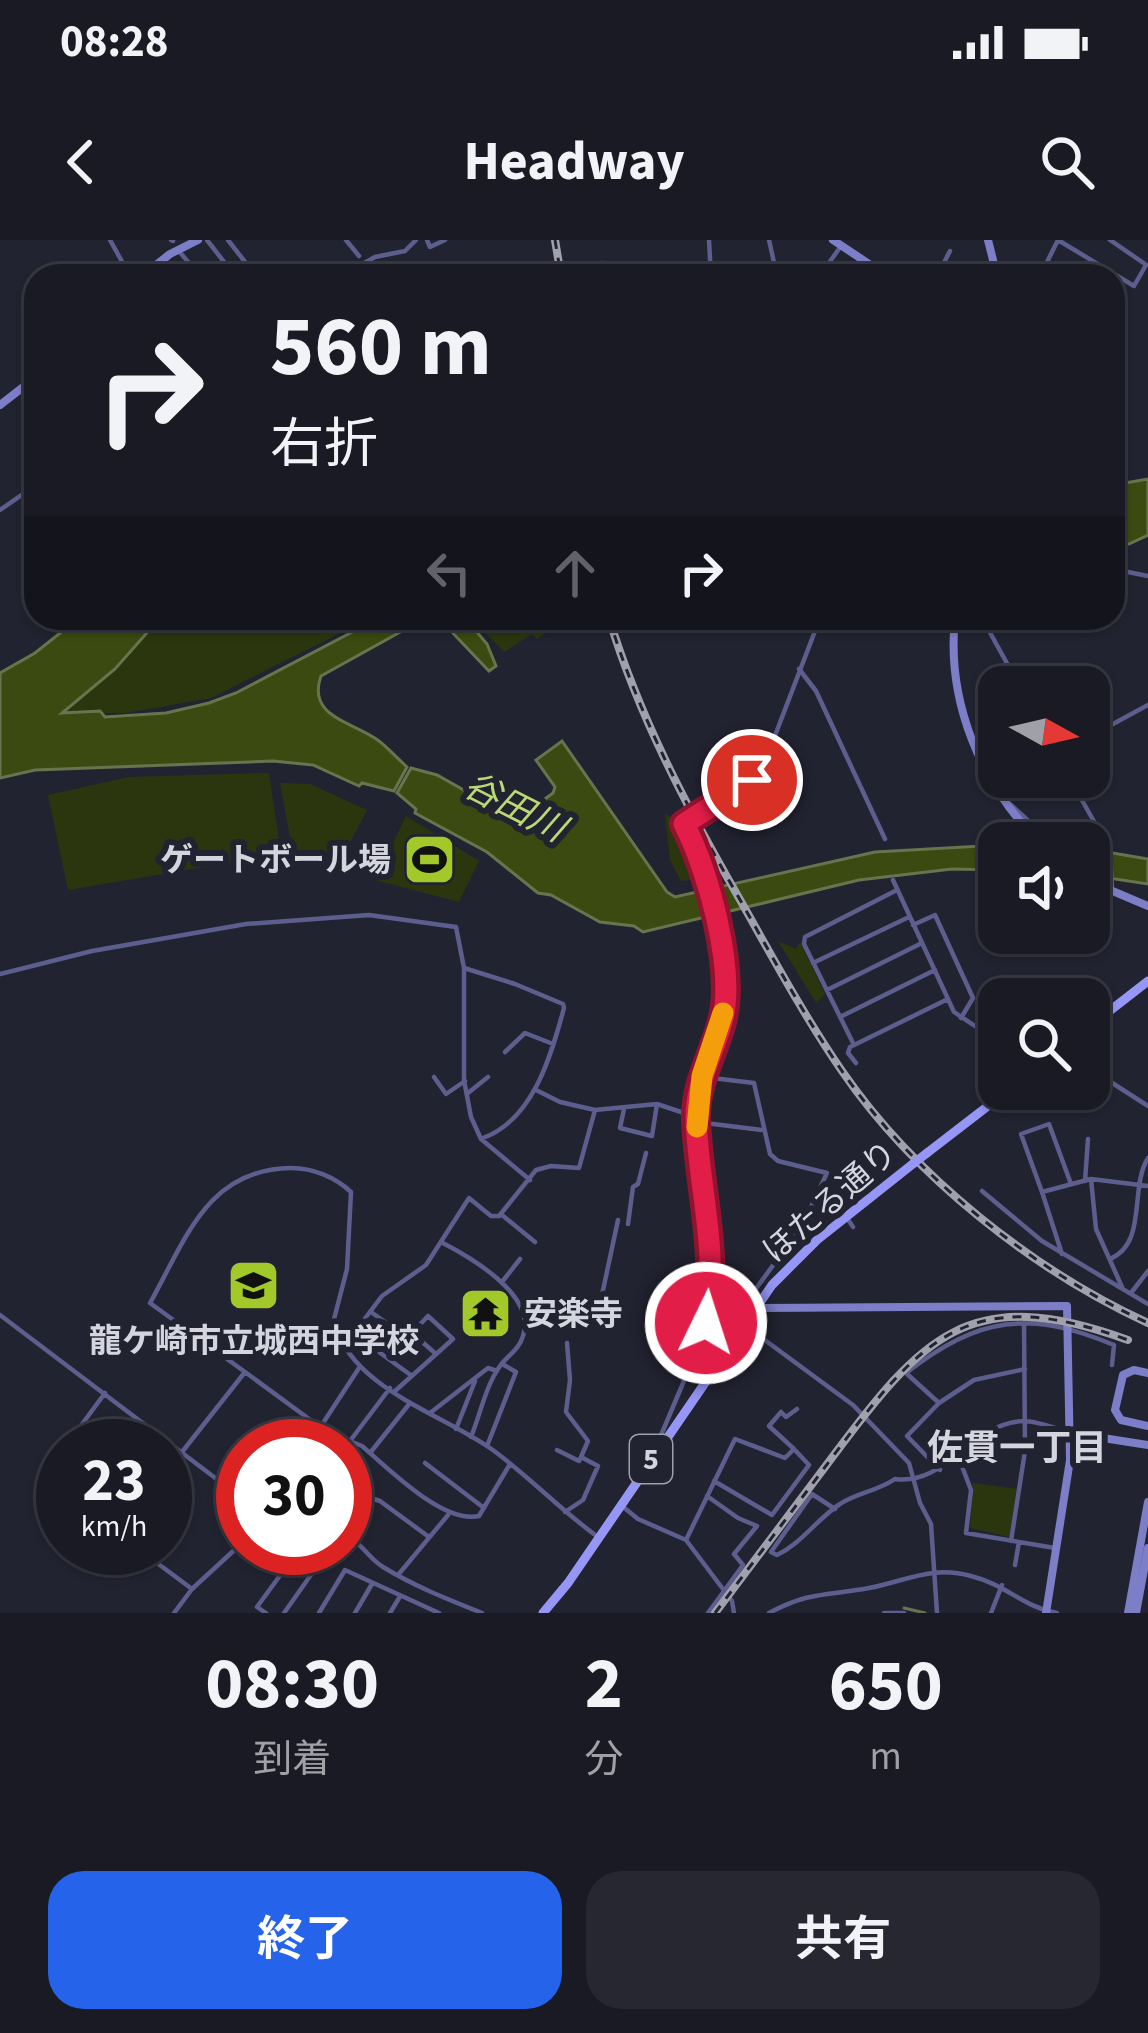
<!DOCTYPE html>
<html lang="ja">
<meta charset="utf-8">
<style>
body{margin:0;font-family:"Source Sans 3","Noto Sans JP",sans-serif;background:#272732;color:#f1f3f6;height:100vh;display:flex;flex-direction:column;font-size:45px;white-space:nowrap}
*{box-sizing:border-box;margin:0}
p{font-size:39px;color:#9fa1a7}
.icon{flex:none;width:66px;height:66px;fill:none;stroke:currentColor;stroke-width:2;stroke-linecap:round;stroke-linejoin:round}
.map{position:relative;height:1373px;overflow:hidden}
.sheet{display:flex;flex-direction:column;background:#1a1a25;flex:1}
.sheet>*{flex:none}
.hud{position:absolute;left:24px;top:24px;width:1101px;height:366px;border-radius:36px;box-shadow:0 3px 9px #0004,0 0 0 3px #383842;background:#1a1a25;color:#f1f3f6;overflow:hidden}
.needle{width:78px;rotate:98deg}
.controls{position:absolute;left:978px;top:426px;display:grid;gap:24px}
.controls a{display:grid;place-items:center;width:132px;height:132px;border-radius:24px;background:#1a1a25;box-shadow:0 3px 9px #0004,0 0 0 3px #383842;font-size:60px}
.speed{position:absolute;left:36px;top:1179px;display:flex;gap:24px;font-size:60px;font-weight:700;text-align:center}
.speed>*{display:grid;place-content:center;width:156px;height:156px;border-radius:50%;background:#1a1a25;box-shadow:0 3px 9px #0004,0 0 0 3px #383842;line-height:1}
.speed small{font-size:30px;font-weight:400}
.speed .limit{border:18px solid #d22;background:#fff;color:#111}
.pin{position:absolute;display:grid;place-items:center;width:102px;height:102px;color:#fff;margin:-51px;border:6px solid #fff;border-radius:50%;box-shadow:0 3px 12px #0007}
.me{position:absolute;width:132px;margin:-66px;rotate:4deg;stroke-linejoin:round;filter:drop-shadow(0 0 9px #0008)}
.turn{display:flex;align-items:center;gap:42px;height:252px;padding:0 48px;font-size:54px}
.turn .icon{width:156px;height:156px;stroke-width:2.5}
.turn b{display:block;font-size:84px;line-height:102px}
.lanes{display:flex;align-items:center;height:114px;padding:0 48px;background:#0003;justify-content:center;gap:60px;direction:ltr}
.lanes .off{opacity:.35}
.eta{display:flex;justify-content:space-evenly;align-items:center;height:204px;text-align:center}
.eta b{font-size:72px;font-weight:700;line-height:84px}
.button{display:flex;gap:24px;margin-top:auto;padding:24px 48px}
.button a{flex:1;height:138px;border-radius:36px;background:#2563eb;color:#fff;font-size:48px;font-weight:700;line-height:138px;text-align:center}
.button a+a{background:#272732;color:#f1f3f6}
.status{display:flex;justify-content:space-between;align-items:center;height:84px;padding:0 60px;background:#1a1a25;direction:ltr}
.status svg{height:33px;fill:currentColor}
header{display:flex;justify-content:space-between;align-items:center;height:156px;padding:0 48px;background:#1a1a25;font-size:54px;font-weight:700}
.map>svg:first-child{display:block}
.green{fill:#2b360f}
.water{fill:#3a4a10;stroke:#68744e;stroke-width:3}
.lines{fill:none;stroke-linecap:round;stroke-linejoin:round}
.stream{stroke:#68744e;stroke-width:3}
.street{stroke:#5d5e8d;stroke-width:4.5}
.secondary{stroke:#7d7ec8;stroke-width:8}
.primary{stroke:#9596f6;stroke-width:9}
.rail-casing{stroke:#a0a1ac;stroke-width:8}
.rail{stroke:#222331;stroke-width:3;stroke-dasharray:9;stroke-linecap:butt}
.primary-bridge{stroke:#9596f6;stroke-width:9}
.route-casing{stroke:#92132f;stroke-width:30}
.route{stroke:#e11d48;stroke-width:21}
.slow{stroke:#f59e0b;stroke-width:21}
.labels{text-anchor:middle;stroke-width:12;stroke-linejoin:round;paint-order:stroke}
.shield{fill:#222331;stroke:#9fa0ab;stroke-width:3}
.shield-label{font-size:30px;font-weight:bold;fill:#d4d5df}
.poi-label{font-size:33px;font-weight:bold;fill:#d4d5df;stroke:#222331;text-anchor:end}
.street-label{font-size:33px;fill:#d4d5df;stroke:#222331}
.water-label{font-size:36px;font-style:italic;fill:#bad974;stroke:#222331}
.neighbourhood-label{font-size:36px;font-weight:bold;fill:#d4d5df;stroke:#222331}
</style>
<div class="status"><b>08:28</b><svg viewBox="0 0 49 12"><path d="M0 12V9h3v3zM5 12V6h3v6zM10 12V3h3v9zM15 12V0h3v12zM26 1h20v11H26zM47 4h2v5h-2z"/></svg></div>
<header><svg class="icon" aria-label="back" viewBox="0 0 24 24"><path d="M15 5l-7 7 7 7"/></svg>Headway<svg class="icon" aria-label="search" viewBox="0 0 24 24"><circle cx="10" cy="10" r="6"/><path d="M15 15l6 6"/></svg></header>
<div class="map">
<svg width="1148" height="1373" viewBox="0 0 1148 1373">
<rect width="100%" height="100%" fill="#222331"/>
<!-- green -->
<path class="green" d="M160 378H370L211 458 126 473H60L115 429Z
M471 378H566L537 399 532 394 504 412Z
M269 533 281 614 68 650 48 555 129 537Z
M280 543 310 544 367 570 341 620 304 618 291 603Z
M665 573 682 586 704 638 681 641 670 620Z
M406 576 479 621 459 662 375 640Z
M778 701 796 709 800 702 825 754 816 763Z
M973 1243 1017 1249 1009 1297 970 1288Z"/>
<!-- water -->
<path class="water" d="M1148 239V295L1129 304 1113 302V245Z
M79 378H160L115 429 62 473 100 471 105 477 166 473 209 463 236 453 379 378H465L487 404 496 426 489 431 448 388 426 383 413 385 321 436C306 478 355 482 379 501 387 507 398 519 407 527L394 551 362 543 359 546 313 525 273 521 35 530 0 538V433L35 413Z
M562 501 667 652 675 657 875 612 999 605V630L952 629 859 640 643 692 634 686 600 682 551 655 538 653 487 612 415 573 416 569 397 553 411 528 437 535 506 574 526 573 553 553 555 547 536 520Z
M1089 609 1148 619V644L1089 635Z"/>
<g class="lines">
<!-- stream -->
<path class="stream" d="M904 1368 925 1373"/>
<!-- street -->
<path class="street" d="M110 0 130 36
M171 0 173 1
M207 0 235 36
M228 0 256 36
M346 0 359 16
M427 0 430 7 445 0
M709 0 711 36
M769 0 777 36
M1110 0 1145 24
M178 10 200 36
M602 23 705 36
M775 26 826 27 841 6
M341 36 375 17 405 11 416 0
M349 36 465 26 518 34
M937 36 950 11
M1040 36 1058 0 1134 46 1146 25
M1085 36 1097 24
M0 270 36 245
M1113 329 1148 336
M982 378 1020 447
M799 429 816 451 885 599
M1089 497 1148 465
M1069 537 1110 610 1112 647
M1010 564 1045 596
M893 640 954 772 999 802
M913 685 935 675 973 758 961 778
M813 723 909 677
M464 728 515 744 563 764 564 768C551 816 533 880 483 898
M0 734 92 711 246 684 369 675 456 687 464 728V840L471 877 481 899 530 940
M827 750 922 703
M840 777 935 730
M854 805 804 704 805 697 897 650
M505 812 525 793 553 804
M856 823 848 813 850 807 948 759
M1089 828 1148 866
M434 837 446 854 465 841
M704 837 754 843 770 914 778 921 827 933 802 986 749 1058 748 1067
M536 850 560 862 595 870 657 864 696 877
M468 853 488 837
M624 869 620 888 652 896 657 864
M697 882 762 890
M1091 939 1096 989 1122 1047
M1085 941 1088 899
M982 951 1042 1001 1148 1064
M1042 952 1021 894 1049 884 1071 944
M817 953 841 971
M502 975 535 1002
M849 981 853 987
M628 984 633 947 638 944 646 913
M441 1002C470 1017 537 1055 523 1096 519 1110 508 1115 500 1126 486 1145 480 1175 471 1197
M1062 1014 1042 952 1091 939 1148 946
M1110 1019C1148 1003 1129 948 1148 918
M502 1042 520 1019
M1131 1053 1148 1031
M602 1055 618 980
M709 1066 746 1067
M371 1072 402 1094 386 1117
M0 1075 243 1259
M747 1087 853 1165 909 1223 920 1263 931 1284 937 1373
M368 1104 412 1136
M344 1106 382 1056 426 1025 469 958 491 976H499L536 930 551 926 579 928 595 870
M245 1132 150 1063C186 999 207 929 291 928 313 928 335 937 351 952L347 1029 333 1083C356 1150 436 1171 490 1208 528 1235 560 1270 598 1297
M390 1148 350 1201 362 1206C389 1229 443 1284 479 1276L510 1224
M395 1151 453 1099 428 1076 412 1093 436 1114
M939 1163 974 1140 1025 1129
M430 1173 488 1128 497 1131
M456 1189 475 1141
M66 1206 105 1153
M132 1206 147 1187
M308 1206 359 1128
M487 1206 516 1132 504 1125
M656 1207 700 1103 709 1066 711 1000 696 877 702 836 723 770 716 680 704 630 684 584 741 548 763 527 820 378
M63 1209 43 1237 63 1254
M794 1209 769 1186 781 1172 786 1177 797 1169
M557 1210 579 1221 581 1217
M182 1212 245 1132 320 1187
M370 1213 410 1163
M957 1213 971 1250 966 1293 1055 1308
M425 1223 484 1268
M345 1224 354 1203
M940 1230 907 1196 939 1163 906 1133C979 1076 1030 1070 1114 1105L1112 1125
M707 1256 738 1278 757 1286 734 1314 743 1325 708 1373
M622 1266 638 1279 686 1300 732 1361 734 1373
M345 1267 352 1252 380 1261 429 1297
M835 1269 812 1254 771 1312 777 1315C802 1303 817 1279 840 1264 856 1253 878 1251 895 1239 947 1246 970 1183 1024 1181 1038 1181 1056 1189 1071 1193
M565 1272 583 1260 598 1226 581 1217 588 1201 566 1172 570 1140 567 1103
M345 1297C363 1303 368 1318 383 1327 414 1346 447 1359 482 1373
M686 1300 735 1199 785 1218 794 1209 809 1225 772 1275 714 1241
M1011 1301 1025 1211 1024 1083
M137 1308 192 1349
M1015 1325 1019 1302
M398 1335 448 1275
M174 1373 192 1349 243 1302
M266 1373 257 1367 300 1308
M284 1373 320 1322 306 1308
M319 1373 345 1330 439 1373
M355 1373 372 1344
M390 1373 399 1358
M769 1373C810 1351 826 1356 869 1348 906 1341 932 1325 971 1336 1007 1345 1023 1367 1057 1373
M884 1373H904
M991 1373 1002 1345"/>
<!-- secondary -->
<path class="secondary" d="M833 0 887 36
M988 0 997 36
M142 36 170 14 198 0
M0 165 36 137
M955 378C946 462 981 544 1040 603
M1089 641 1148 666
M756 1068 1067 1066 1070 1220 1046 1373
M1148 1133 1134 1130 1123 1135 1115 1170 1121 1180 1148 1186
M1071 1193 1148 1205
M1128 1373 1148 1262
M1136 1373 1148 1308"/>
<!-- primary -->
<path class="primary" d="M1089 787 1148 741
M927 913 1010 849
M543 1373 568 1343 772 1045 817 1000 914 923"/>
<defs>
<path id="rail" d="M555 0 561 36
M609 378C639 477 688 569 739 658 772 716 804 776 842 831 914 936 1033 1030 1148 1083
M715 1373C754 1321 793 1270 831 1219 922 1097 969 1042 1128 1100"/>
</defs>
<!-- rail casing -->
<use href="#rail" class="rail-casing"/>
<!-- rail -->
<use href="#rail" class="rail"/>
<!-- primary-bridge -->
<path class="primary-bridge" d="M914 923 927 913"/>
</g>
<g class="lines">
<defs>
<path id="route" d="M706 1083C719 1011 699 950 696 880 695 844 713 815 722 782 736 730 708 630 684 584L752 540"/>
</defs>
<!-- route casing -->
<use href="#route" class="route-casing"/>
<!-- route -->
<use href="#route" class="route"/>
<!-- slow -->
<path class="slow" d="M697 887 702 836 723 773"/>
</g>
<!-- icons -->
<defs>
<symbol id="stadium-square" viewBox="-11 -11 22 22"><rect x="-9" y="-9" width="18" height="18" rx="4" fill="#a2c929" stroke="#222331"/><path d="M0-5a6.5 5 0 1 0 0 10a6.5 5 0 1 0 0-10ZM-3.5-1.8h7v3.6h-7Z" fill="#111"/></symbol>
<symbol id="school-square" viewBox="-11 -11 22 22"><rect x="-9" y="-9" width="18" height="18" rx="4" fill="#a2c929" stroke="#222331"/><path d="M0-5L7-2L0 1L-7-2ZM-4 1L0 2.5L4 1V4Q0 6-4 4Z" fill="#111"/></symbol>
<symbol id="temple-square" viewBox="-11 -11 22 22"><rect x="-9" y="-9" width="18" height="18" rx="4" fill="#a2c929" stroke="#222331"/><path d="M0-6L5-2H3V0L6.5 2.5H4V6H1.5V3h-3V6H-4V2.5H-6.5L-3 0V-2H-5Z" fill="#111"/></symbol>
</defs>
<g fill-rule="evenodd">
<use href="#stadium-square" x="400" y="590" width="59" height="59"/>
<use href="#school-square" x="224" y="1016" width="59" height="59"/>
<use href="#temple-square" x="456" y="1044" width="59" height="59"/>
</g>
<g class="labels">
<!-- shield labels -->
<rect class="shield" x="630" y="1195" width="42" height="48" rx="9"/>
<g class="shield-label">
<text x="651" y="1229">5</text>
</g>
<!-- poi labels -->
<g class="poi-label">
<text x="391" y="631">ゲートボール場</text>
<text x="524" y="1085" text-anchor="start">安楽寺</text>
<text x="254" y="1112" text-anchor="middle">龍ケ崎市立城西中学校</text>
</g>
<!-- street labels -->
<g class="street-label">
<text transform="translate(829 961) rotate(-41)" y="12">ほたる通り</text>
</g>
<!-- water labels -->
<g class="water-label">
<text transform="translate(515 566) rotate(27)" y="13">谷田川</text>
</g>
<!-- neighbourhood labels -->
<g class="neighbourhood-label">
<text x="1017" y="1220">佐貫一丁目</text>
</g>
</g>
</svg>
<div class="controls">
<a><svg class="needle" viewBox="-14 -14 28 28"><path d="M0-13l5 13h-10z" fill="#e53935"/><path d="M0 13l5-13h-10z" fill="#9fa1a7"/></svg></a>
<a><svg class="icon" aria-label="sound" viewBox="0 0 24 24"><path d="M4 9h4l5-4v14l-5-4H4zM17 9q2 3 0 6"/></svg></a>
<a><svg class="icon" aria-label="search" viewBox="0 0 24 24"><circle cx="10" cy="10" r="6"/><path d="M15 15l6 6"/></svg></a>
</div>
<div class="speed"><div>23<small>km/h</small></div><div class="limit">30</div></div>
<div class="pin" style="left:752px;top:540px;background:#d93025"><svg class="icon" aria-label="arrive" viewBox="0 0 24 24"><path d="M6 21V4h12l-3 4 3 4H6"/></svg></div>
<svg class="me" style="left:706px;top:1083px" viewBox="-20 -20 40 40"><circle r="17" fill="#e11d48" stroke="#fff" stroke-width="3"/><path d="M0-11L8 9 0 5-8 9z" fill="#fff"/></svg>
<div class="hud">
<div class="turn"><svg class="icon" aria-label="right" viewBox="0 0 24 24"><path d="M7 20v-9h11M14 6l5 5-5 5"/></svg><div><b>560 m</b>右折</div></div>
<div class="lanes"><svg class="icon off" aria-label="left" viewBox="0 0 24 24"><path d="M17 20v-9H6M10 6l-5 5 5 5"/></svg><svg class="icon off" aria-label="ahead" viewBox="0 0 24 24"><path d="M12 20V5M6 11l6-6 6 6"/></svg><svg class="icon" aria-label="right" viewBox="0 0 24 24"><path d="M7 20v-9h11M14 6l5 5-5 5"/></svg></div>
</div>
</div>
<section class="sheet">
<div class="eta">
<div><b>08:30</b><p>到着</p></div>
<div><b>2</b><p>分</p></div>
<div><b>650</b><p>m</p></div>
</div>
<div class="button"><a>終了</a><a>共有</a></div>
</section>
